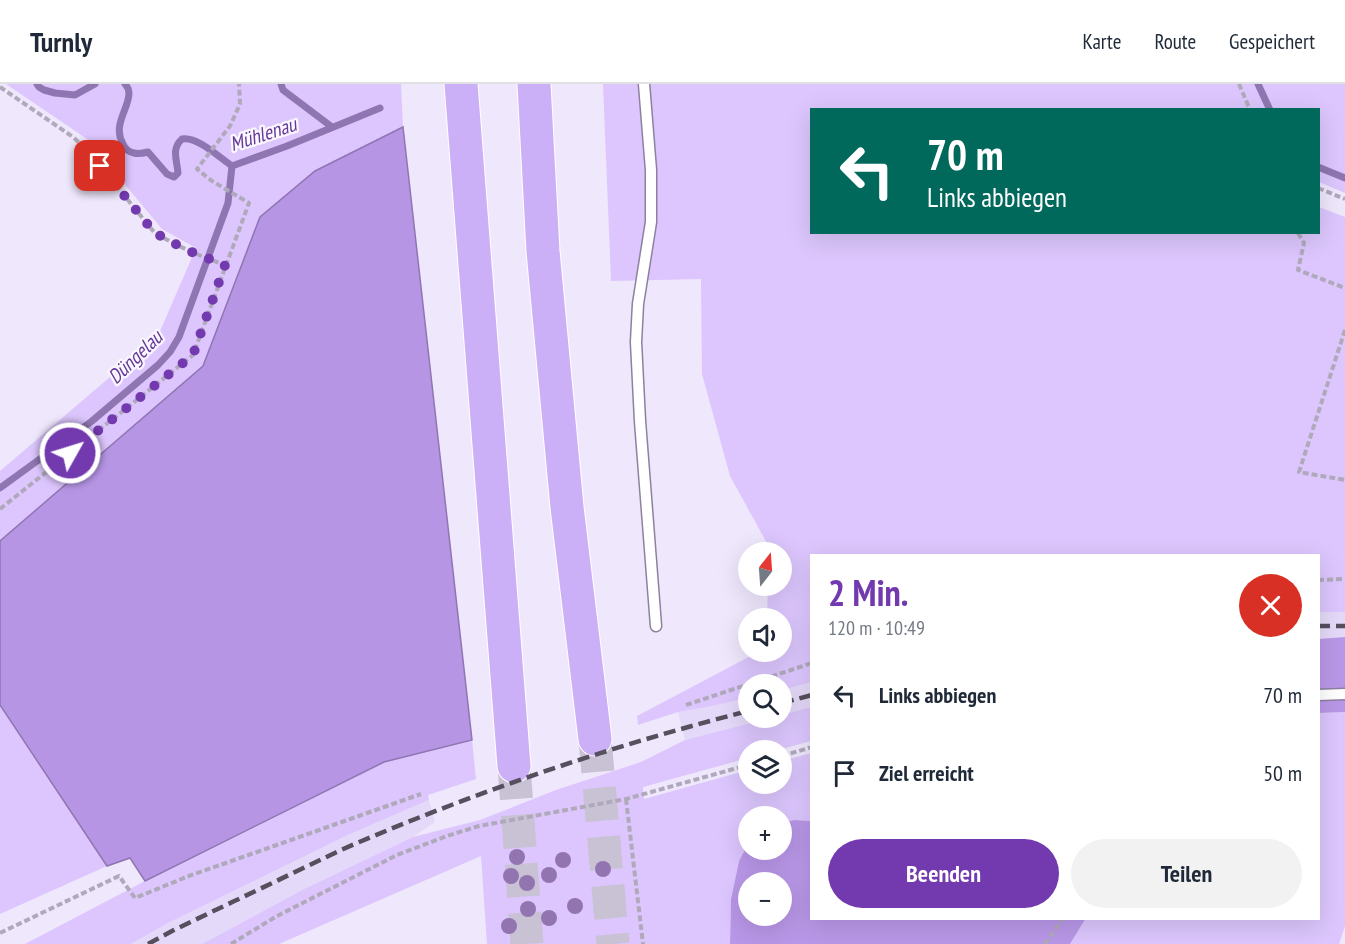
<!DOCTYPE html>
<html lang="de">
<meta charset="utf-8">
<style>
body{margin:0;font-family:"PT Sans Narrow",sans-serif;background:#f2f2f3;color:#1f2937;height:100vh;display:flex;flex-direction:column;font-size:22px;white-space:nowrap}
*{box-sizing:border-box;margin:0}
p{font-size:20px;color:#747a83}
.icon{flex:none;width:33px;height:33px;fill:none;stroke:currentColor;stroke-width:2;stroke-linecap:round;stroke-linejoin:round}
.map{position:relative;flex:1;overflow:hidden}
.drawer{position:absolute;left:810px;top:470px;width:510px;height:366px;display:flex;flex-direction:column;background:#fff;border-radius:0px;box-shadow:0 6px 24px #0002}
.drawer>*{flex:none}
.hud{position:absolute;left:810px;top:24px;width:510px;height:126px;border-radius:0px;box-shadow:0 6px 24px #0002;background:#00695c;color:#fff;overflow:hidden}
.needle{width:39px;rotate:17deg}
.buttons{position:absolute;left:738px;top:458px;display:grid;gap:12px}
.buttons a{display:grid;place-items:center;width:54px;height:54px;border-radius:50%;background:#fff;box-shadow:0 6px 24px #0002;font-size:30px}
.pin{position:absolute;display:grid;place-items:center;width:51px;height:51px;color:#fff;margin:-26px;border-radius:12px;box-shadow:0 3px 9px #0006}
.me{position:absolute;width:66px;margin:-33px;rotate:51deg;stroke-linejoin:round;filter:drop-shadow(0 0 4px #0008)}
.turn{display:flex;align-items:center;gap:21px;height:126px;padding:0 18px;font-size:27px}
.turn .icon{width:78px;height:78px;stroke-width:2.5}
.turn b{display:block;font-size:42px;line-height:51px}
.round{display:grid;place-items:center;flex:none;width:63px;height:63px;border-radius:32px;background:#f2f2f3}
.headline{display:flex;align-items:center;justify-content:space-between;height:102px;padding:0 18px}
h1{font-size:36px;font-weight:700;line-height:45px;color:#7339af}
.button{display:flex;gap:12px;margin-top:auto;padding:12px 18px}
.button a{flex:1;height:69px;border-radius:36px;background:#7339af;color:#fff;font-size:24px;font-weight:700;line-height:69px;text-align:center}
.button a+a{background:#f2f2f3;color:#1f2937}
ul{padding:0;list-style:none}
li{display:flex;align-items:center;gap:18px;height:78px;padding:0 18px}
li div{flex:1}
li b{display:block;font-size:22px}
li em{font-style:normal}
header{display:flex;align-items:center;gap:36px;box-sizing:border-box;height:84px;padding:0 30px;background:#fff;border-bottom:2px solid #e0e1e3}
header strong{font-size:28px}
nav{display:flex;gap:33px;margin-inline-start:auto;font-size:21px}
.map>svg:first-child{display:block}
.built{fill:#e5d9f9}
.green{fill:#dcc6fd}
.forest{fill:#b997e8;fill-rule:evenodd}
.water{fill:#b695e5;stroke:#8f76b2;stroke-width:1.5}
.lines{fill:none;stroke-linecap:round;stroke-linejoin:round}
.stream{stroke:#8f76b2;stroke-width:7}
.highway-tunnel{stroke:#c9c2d5;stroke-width:33;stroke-dasharray:33 16;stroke-linecap:butt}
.lane-casing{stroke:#8c819f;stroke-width:13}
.highway-casing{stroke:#fff;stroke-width:35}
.path{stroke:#b0a9bb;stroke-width:4;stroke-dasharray:6 3;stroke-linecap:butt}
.lane{stroke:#fff;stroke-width:10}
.highway{stroke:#ccb0f7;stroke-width:33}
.rail{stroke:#554f5e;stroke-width:4.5;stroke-dasharray:12 6;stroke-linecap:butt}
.tree{fill:#9274b1}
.route{stroke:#7339af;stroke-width:10;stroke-dasharray:0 18}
.labels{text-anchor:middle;stroke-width:4.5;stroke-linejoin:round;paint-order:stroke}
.water-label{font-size:20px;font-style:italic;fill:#653997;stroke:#faf7fe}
</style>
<header>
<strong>Turnly</strong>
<nav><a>Karte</a><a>Route</a><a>Gespeichert</a></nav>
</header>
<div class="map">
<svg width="1345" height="860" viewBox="0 0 1345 860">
<rect width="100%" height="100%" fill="#efe7fc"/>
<!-- built -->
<path class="built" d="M1319 528H1345V553L1319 555Z
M811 598V623L782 631V606Z
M748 614V633H774L685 656 678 628 707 623Z
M429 716 435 738 413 753 304 805 202 860H131L168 839 350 750Z"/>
<!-- green -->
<path class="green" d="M6 0H401L403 43 315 87 260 133 203 282 0 457V387L158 252 196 164 162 145 87 55Z
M603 0H1345V109L1319 98 1318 26H812V148H1318L1319 123 1345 133V528H1319L1318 471H812L811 598 782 606V600H748V614L707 623 678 628 638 641 637 632 760 567H782V534H767L768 501H782V468H768V461L730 392 702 290 701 195 611 197Z
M0 621 107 782 0 830Z
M811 623V657L778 666H748V674L643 703 644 715 748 686V699H782V677L811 669V737L794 736 782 739V732H748V760L739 777 731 815 730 860H487L481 772 279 860H202L304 805 413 753 480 736 556 706 641 678 685 656 774 633H782V631Z
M1345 628V842L1339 860H1070L1086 834H1318L1319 629Z
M472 656 476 695 428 711 429 716 350 750 168 839 131 860H25L145 797 384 678Z"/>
<!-- forest -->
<path class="forest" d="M1345 553V628L1319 629 1318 555Z
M794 736 811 737 812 834H1086L1070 860H730L731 815 739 777 748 760V765H782V739ZM748 798H782V831H748Z"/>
<!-- water -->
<path class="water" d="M403 43 472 656 384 678 145 797 130 774 107 782 0 621V457L203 282 260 133 315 87Z"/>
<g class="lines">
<!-- stream -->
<path class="stream" d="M37 0 39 3 44 6 55 9 75 11 95 0
M125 0C128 4 129 4 129 9 129 25 112 41 123 60 125 65 129 68 134 69 138 70 144 69 148 68L167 90 174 93 178 89C177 76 171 65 182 55 197 52 219 73 232 82L287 62 380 24
M281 0 283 6 332 43
M1258 0 1270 26
M1318 83 1345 94
M0 404 92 337 158 281 170 268 179 253 228 119 232 82"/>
<!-- highway-tunnel -->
<path class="highway-tunnel" d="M595 655 613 860
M514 682 527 860"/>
<defs>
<path id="lane" d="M644 0 651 86V138L638 220 636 258 640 337 656 542
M1318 611 1345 610"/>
<path id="highway" d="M461 0 514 682
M534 0 543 167 567 423 595 655"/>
</defs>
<!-- lane casing -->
<use href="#lane" class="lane-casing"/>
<!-- highway casing -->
<use href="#highway" class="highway-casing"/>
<!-- path -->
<path class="path" d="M1239 0 1250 26
M0 3 73 53 87 66 154 148C176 162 200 172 225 181
M1318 104 1345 115
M1298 149 1304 159 1298 186 1345 204
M1345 246 1299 388 1345 396
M0 425 193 271 249 119 212 97 197 85 230 42 240 20 239 0
M1318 496 1345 495
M686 621 812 579
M782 672 812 663
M626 715 643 860
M0 849 119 792 135 814 189 792 421 710
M231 860 277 832 397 771 447 752 479 742 626 715 748 681
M1045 860 1063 834"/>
<!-- lane -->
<use href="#lane" class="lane"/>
<!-- highway -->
<use href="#highway" class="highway"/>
<!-- rail -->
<path class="rail" d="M1318 542H1345
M782 619 812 611
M148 860 172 847C213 827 254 808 295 788 316 778 336 768 357 759 484 705 615 661 748 627"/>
</g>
<!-- trees -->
<g class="tree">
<circle cx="517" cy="773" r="8"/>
<circle cx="563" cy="776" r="8"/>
<circle cx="603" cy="785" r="8"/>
<circle cx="549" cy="791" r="8"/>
<circle cx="511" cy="792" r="8"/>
<circle cx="527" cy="799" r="8"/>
<circle cx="575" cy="822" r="8"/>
<circle cx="528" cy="825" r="8"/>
<circle cx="549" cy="834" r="8"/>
<circle cx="509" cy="842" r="8"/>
</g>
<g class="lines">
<!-- route -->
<path class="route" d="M70 369 193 271 225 181 194 169 167 156 154 148 100 82"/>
</g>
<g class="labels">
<!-- water labels -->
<g class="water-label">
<text transform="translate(263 50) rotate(-18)" y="7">Mühlenau</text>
<text transform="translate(135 273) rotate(-44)" y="7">Düngelau</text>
</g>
</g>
</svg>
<div class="buttons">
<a><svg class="needle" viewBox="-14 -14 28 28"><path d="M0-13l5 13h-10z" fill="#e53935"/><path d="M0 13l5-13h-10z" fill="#747a83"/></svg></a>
<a><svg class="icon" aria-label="sound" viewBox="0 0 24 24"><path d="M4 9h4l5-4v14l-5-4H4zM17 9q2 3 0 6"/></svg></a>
<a><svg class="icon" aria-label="search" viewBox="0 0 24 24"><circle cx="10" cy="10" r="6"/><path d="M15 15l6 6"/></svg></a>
<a><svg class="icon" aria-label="layers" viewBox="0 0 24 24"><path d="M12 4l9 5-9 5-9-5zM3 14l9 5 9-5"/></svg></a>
<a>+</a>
<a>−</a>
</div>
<div class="pin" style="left:100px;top:82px;background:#d93025"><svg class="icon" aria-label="arrive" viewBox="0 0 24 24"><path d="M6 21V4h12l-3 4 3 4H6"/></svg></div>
<svg class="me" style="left:70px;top:369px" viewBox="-20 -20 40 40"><circle r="17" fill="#7339af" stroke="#fff" stroke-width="3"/><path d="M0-11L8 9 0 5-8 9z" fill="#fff"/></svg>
<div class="hud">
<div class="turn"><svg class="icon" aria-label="left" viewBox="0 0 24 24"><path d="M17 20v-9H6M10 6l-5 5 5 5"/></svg><div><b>70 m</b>Links abbiegen</div></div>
</div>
<section class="drawer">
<div class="headline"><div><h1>2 Min.</h1><p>120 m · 10:49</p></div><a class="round" style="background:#d93025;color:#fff"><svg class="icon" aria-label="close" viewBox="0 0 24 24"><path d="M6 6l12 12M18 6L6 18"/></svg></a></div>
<ul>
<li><svg class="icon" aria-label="left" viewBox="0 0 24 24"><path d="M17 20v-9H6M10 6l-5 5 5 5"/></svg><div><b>Links abbiegen</b></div><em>70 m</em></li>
<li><svg class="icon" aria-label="arrive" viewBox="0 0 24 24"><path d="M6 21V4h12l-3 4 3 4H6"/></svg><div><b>Ziel erreicht</b></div><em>50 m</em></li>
</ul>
<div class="button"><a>Beenden</a><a>Teilen</a></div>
</section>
</div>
